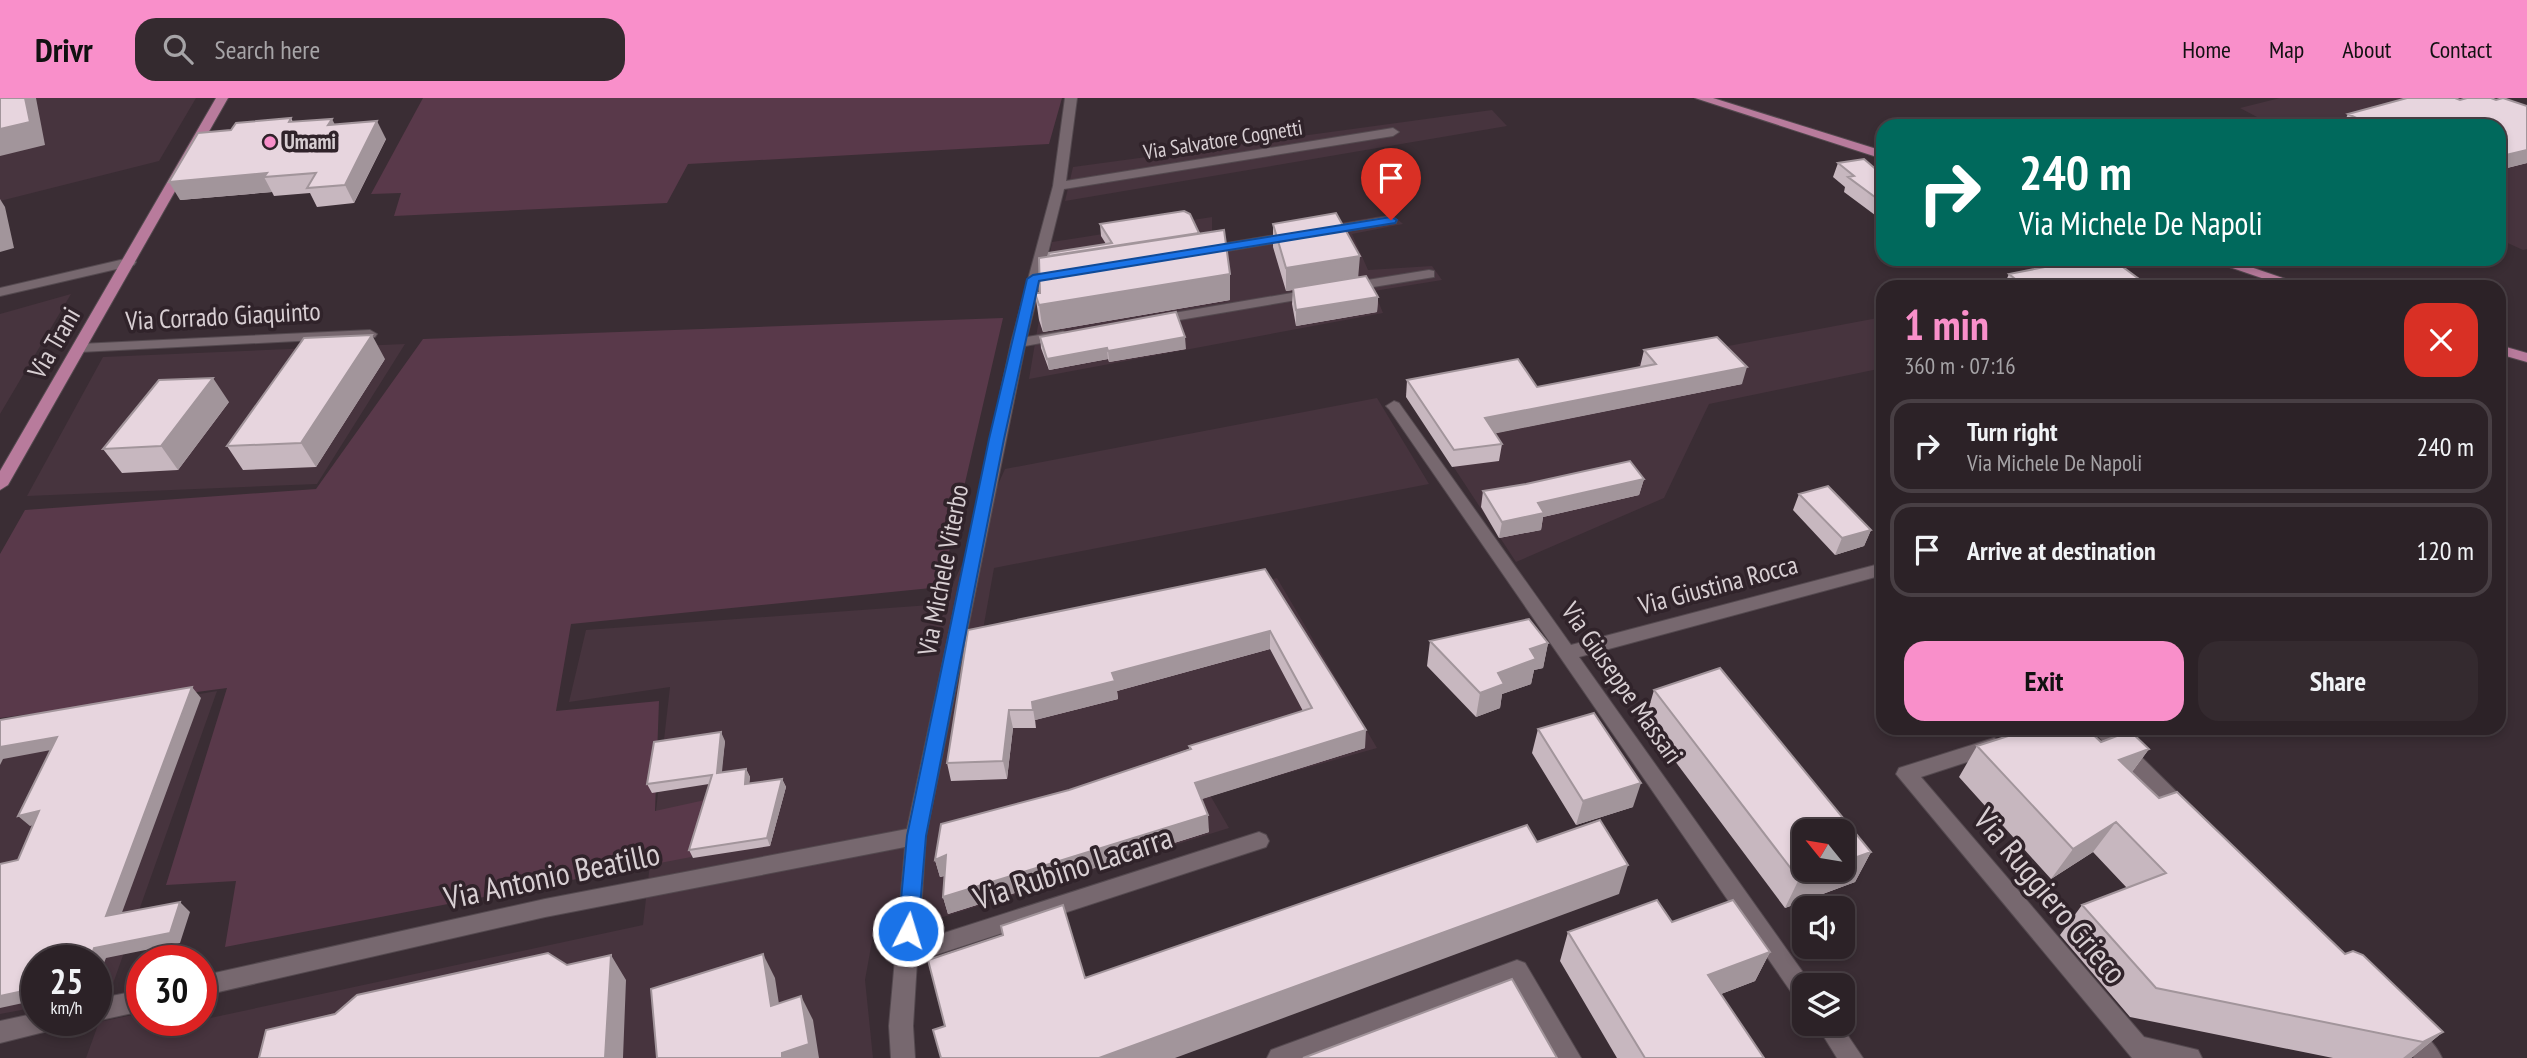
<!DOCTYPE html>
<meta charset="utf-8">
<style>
body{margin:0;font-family:"PT Sans Narrow",sans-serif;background:#342a2f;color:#f1f3f6;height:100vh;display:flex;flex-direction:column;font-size:26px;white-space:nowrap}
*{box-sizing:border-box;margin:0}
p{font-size:23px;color:#a6a4a7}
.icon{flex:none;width:38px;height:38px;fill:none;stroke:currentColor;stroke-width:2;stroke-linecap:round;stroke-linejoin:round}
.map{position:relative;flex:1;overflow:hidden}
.sheet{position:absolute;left:1876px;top:182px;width:630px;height:455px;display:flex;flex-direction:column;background:#2c2227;border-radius:21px;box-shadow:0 4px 10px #0003,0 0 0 2px #483f44}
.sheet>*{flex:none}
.guide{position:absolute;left:1876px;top:21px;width:630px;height:147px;border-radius:21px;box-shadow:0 4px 10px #0003,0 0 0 2px #483f44;background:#00695c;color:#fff;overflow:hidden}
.needle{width:46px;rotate:300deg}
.controls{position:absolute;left:1792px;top:721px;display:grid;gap:14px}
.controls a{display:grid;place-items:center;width:63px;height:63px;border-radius:14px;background:#2c2227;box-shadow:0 4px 10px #0003,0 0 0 2px #483f44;font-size:35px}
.speed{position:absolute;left:21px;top:847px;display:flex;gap:14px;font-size:35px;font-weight:700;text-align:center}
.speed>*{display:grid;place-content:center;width:91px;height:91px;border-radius:50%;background:#2c2227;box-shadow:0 4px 10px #0003,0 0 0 2px #483f44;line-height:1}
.speed small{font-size:18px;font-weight:400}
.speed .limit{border:10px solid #d22;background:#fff;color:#111}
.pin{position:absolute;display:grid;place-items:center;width:60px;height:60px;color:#fff;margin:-72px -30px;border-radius:50% 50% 50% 0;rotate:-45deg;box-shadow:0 0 7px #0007}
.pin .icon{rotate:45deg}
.me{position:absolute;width:77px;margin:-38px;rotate:5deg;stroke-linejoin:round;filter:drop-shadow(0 0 5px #0008)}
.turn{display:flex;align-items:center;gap:24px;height:147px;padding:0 28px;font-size:32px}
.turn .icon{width:91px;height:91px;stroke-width:2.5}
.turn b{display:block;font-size:49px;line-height:60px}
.round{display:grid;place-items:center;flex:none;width:74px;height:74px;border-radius:21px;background:#342a2f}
.head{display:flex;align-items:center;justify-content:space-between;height:119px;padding:0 28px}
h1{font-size:42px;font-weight:800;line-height:52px;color:#f98fca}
.primary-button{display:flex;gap:14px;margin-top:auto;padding:14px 28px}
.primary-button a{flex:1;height:80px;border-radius:21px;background:#f98fca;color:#111;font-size:28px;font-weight:800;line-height:80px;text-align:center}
.primary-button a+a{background:#342a2f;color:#f1f3f6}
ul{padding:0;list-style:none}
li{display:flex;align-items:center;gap:21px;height:94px;margin:0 14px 10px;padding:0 14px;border:4px solid #483f44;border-radius:21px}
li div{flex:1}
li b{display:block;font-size:26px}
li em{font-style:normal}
header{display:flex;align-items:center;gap:42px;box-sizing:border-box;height:98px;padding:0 35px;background:#f98fca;color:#111}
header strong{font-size:33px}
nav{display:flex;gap:38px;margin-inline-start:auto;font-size:24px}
.search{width:490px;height:63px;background:#342a2f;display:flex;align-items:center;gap:18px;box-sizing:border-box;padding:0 24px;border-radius:21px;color:#a6a4a7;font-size:26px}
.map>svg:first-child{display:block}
.built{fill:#47343e}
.green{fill:#59394a}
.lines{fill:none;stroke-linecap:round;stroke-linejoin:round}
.minor-casing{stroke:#54494f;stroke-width:2}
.major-casing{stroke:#54494f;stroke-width:2}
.minor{fill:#77686f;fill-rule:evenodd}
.major{fill:#b87b9c;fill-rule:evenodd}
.wall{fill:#c7b7bf}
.shaded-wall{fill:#a2959b}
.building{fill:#e7d5de;stroke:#a2959b;stroke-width:2}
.route{fill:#1a73e8;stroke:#114b97;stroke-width:2}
.poi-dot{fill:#f98fca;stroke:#30232a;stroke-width:2.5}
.labels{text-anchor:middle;stroke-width:7;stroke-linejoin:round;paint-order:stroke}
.far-street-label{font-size:21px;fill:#d8cfd3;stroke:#30232a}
.far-poi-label{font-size:21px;font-weight:bold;fill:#d8cfd3;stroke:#30232a;text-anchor:start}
.street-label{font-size:26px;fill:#d8cfd3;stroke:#30232a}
.near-street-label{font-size:32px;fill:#d8cfd3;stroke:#30232a}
</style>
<header>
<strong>Drivr</strong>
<div class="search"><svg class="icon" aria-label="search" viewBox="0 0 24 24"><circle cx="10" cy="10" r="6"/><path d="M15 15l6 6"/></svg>Search here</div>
<nav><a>Home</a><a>Map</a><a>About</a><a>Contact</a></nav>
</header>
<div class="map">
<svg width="2527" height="960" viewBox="0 0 2527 960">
<rect width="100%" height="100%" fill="#3a2d34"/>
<!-- built -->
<path class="built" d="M0 0H196L159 63 0 103Z
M2280 0H2457L2527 29V151L2523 152 2499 141V28H2274L2240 10Z
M1492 12 1507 28 1065 103 1073 69Z
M1392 116 1403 126 1352 136 1368 172 1432 168 1442 182 1374 193 1383 215 1029 281 1052 144 1212 119V147Z
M71 196 0 316V216Z
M1883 219V270L1709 306 1664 400 1516 464 1405 295 1524 273 1536 295 1644 276 1638 265Z
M405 246 317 386 27 398 103 259Z
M1377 300 1429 386 994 470 979 554 1277 480 1377 650 1210 697 1229 730 943 819 874 832 865 882 873 960H86L99 924 142 915V922H174L173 928 643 827 670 589 569 604 586 532 944 506 1005 371Z
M217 593 110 894 96 897V863H37V909L0 916V630Z"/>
<!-- green -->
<path class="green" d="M423 0H1062L1049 46 688 66 667 105 394 118 401 95 371 96Z
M1003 220 941 489 571 526 556 613 659 603 655 713 705 702 691 759 225 849 236 783 166 787 227 590 0 620V456L25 412 316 391 423 241Z"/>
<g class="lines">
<defs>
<path id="minor" d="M1065 0H1077L1066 83 1393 30 1399 34 1393 38 1064 91 1027 239 1063 233 1070 237 1063 241 1025 248 926 738 919 843 1259 734 1266 737 1269 743 1266 749 917 863 913 928 915 960H891L889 928 905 749 545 819 201 898V878L545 801 907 731 1011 245 1053 88Z
M1391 118 1397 122 1396 125 1203 157 1196 153 1203 149Z
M129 160 136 164 134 167 0 198V190Z
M1429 172 1434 173V179L1349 193 1342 189 1349 185Z
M1315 191 1320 192V198L1156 226 1149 222 1156 218Z
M370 232 377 236 375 239 80 254 73 250 80 246Z
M1394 303 1399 305 1571 547 1883 465V477L1579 559 1812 887H1804V904L1796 901 1389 311 1386 308Z
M2090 630H2112L2190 707 2193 713 2190 719 2183 721 2176 719Z
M1994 640 2001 643 2004 648 2001 653 1921 679 2144 939 2198 952 2202 960H2132L1896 676 1899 670Z
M1517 862 1525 865 1581 960H1556L1512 884 1309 960H1267L1271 952 1279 949Z
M142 892V913L96 923 95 922 96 901Z
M37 915V922H63L60 930 0 945V923Z
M2406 924C2420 930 2436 946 2442 960H2414L2394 935 2398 927Z
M1816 926H1840L1863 960H1837Z"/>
<path id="major" d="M216 0H228L8 387 0 392V373Z
M1695 0H1713L1883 53V61Z
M2206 161H2227L2309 189H2288Z
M2499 247 2527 255V264L2499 256Z"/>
</defs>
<!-- minor casing -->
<use href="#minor" class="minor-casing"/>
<!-- major casing -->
<use href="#major" class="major-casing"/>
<!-- minor -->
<use href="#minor" class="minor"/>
<!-- major -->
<use href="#major" class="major"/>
</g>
<!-- wall -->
<path class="wall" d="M2407 0H2455L2460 2 2467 0H2491L2496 2 2503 0 2527 8V65L2499 72V28H2342L2348 16Z
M291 20 293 24 335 27 386 41 354 105 317 109 310 95 274 98 272 94 180 102 231 32Z
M1838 65 1879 74 1883 73V120H1879L1844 94 1845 89 1833 79Z
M1100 126 1199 135 1230 176V202L1043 234 1039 222 1035 195H1040L1048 158 1106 146 1101 138Z
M1273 126 1359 179 1378 199 1377 214 1296 228 1292 206 1293 192 1286 193 1273 149Z
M2009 176 2143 184 2140 189H2003Z
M1040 239 1186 251 1109 264 1108 261 1049 272 1041 250Z
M1644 252 1742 286 1495 335 1502 346 1499 363 1452 369 1406 299 1407 282 1537 289 1640 269Z
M385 261 316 369 243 372 227 348Z
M229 304 178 372 122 375 103 351Z
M1644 381 1639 397 1543 419 1541 432 1499 440 1481 409 1483 393Z
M1799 396 1871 432 1864 448 1835 457 1793 412Z
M1265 471 1365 650 1201 701 1209 734 948 816 943 799 945 778 940 779 935 762 1069 692 1189 651V648L1303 613 1270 551 1117 593 1118 601 1035 622 1036 630H1013L1007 681 951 683 947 665 968 532Z
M1883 479V507L1875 498Z
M1430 543 1548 545 1543 570 1534 572 1531 586 1502 596 1500 610 1476 619 1427 568Z
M1654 592 1871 754 1855 784 1785 810 1645 623Z
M1538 631 1633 709 1576 727 1532 655Z
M725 643 721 675 746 671 750 679 749 686 782 681 786 689 770 748 693 760 689 752 709 686 652 695 647 686Z
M2101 644 2149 651 2132 674 2159 700 2345 856 2443 934 2411 960H2333L2130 919 2060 837 2082 807 2127 790 2093 754 2051 781 1959 679 1977 648Z
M1672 824 1770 854 1755 883 1721 896 1764 960H1617L1560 863 1568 834Z"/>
<!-- shaded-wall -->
<path class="shaded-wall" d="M25 0H36L45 47 0 58V31Z
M332 21 341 38 328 27Z
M377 23 386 41 354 105 345 87Z
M2425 23 2422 28H2407Z
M2527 52V65L2499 72V66L2506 57Z
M267 75 264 79 272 94 180 102 169 84Z
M0 101 5 109 14 150 0 154Z
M1883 109V120H1879Z
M1360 158 1358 181 1286 193V170Z
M1230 176V202L1043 234 1039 207Z
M2143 184 2140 189H2116Z
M1378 199 1377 214 1296 228V212Z
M372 237 385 261 316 369 301 345Z
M1185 239 1186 251 1109 264 1108 253Z
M1107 250 1108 261 1049 272 1047 261Z
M1747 269 1742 286 1483 338 1485 320Z
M213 280 229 304 178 372 161 348Z
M1644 381 1639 397 1543 419 1541 432 1499 440 1502 424 1538 405Z
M1871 432 1864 448 1835 457 1842 440Z
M1270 533V551L1117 593 1118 601 1035 622 1036 630 1032 604 1112 575Z
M1548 545 1543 570 1534 572 1531 586 1502 596 1500 610 1476 619 1480 595 1498 575 1530 551Z
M192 589 201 600 117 828 106 818Z
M1009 612 1013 630 1007 681 1003 663Z
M1366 632 1365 650 1196 703 1195 685Z
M721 634 725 643 721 684 717 675Z
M57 639 67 649 3 661 0 667V649Z
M2149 651 2126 682 2119 662Z
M746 671 750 679 748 694 745 686Z
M782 681 786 689 770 748 767 740Z
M1641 685 1633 709 1576 727 1583 703Z
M39 713 50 723 30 728 18 718Z
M1208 717 1209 734 948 816 943 799Z
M2116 724 2093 754 2051 781 2073 751Z
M1871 754 1855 784 1785 810 1799 781 1823 772H1843V764Z
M946 757 951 775 940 779 935 762Z
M1628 767 1619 796 1175 960H1099Z
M180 804 190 814 180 845 106 860 96 885V863H90L94 850Z
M1770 854 1755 883 1695 906 1708 877Z
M763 856 775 880 783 932 771 908Z
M611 857 626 882 623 960H605Z
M37 890V902L0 910V898Z
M801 898 813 922 819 960H782V955Z
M2443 934 2411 960H2403L2423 944Z"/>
<!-- building -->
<path class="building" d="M0 0H25L30 24 0 31Z
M2407 0H2455L2460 2 2467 0H2491L2496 2 2503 0 2527 8V52L2506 57 2499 54V28H2437L2425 23 2407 28H2373L2348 16Z
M291 20 289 24 332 21 328 27 377 23 345 87 307 90 316 75 264 79 267 75 169 84 198 35 231 32 236 25Z
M1864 61 1879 74 1883 73V105L1848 79 1854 78 1838 65Z
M1184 113 1190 116 1199 135 1048 158 1049 155 1112 145 1100 126Z
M1336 115 1360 158 1286 170 1273 126Z
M1224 132 1230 176 1039 207 1035 195H1040L1039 160Z
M2086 161H2112L2143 184 2116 189H2025L2009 176Z
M1366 178 1378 199 1296 212 1293 190Z
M1176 214 1185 239 1108 253 1107 250 1047 261 1040 239Z
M372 237 301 345 227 348 304 240Z
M1717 239 1747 269 1485 320 1502 346 1454 352 1407 282 1518 261 1537 289 1656 266 1644 252Z
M213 280 161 348 103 351 159 282Z
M1630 363 1644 381 1538 405 1544 415 1502 424 1483 393 1526 386Z
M1828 388 1871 432 1842 440 1799 396Z
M1265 471 1366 632 1195 685 1208 717 943 799 946 757 935 762 941 726 1069 692 1191 651 1189 648 1312 610 1270 533 1112 575 1115 583 1032 604 1033 612H1009L1003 663 947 665 968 532Z
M1529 521 1548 545 1530 551 1536 561 1498 575 1504 586 1480 595 1430 543Z
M1720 570 1871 754 1843 764V733H1804V772H1823L1799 781 1654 592Z
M192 589 106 818 180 804 170 835 94 850 90 863H37V890L0 898V766L18 762 39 713 18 718 57 639 0 649V622Z
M1594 615 1641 685 1583 703 1538 631Z
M2033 630H2086L2101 644 2130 633 2149 651 2119 662 2159 700 2177 694 2345 856 2353 853 2363 857 2443 934 2423 944 2156 890 2082 807 2166 775 2116 724 2073 751 1977 648Z
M721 634 717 675 746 671 745 686 782 681 767 740 689 752 712 677 647 686 654 644Z
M1600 722 1628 767 1099 960H941L933 932 945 928 928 862 1003 837 1001 828 1063 807 1085 880 1527 727 1537 744Z
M1657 802 1672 824 1733 802 1770 854 1708 877 1764 960H1645L1568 834Z
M548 855 567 867 611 857 605 960H259L266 932 335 916 357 897Z
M763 856 771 908 801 898 809 946 782 955V960H657L651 891Z
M1512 881 1557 960H1303Z"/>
<!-- route -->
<path class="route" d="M1391 119 1397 122 1395 125 1039 183 1004 341 926 738 918 833 915 839 908 842 901 839 898 833 907 738 989 341 1027 181 1033 177Z"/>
<!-- markers -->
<circle class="poi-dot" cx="270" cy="44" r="7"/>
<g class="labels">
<!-- far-street labels -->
<g class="far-street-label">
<text transform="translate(1223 42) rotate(-9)" y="7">Via Salvatore Cognetti</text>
</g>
<!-- far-poi labels -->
<g class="far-poi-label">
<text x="284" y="51">Umami</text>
</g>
<!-- street labels -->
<g class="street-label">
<text transform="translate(223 218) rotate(-3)" y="9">Via Corrado Giaquinto</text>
<text transform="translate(54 245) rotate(-60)" y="9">Via Trani</text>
<text transform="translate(943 472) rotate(-79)" y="9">Via Michele Viterbo</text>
<text transform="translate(1718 487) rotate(-15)" y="9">Via Giustina Rocca</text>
<text transform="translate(1622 585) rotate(55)" y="9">Via Giuseppe Massari</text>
</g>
<!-- near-street labels -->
<g class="near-street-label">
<text transform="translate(1073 770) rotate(-18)" y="11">Via Rubino Lacarra</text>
<text transform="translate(552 778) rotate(-12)" y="11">Via Antonio Beatillo</text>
<text transform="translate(2050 798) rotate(50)" y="11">Via Ruggiero Grieco</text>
</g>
</g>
</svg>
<div class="controls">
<a><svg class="needle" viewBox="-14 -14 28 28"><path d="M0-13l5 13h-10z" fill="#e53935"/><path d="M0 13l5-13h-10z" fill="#a6a4a7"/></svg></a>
<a><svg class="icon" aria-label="sound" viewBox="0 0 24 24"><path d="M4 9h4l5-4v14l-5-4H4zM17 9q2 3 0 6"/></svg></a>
<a><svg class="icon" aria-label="layers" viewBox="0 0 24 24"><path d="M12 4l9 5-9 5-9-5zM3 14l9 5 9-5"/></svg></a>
</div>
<div class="speed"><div>25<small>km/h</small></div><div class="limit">30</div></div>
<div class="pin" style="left:1391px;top:122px;background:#d93025"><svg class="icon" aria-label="arrive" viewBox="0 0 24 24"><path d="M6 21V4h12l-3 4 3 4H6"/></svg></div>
<svg class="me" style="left:908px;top:833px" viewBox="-20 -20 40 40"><circle r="17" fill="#1a73e8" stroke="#fff" stroke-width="3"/><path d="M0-11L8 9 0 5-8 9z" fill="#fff"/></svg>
<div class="guide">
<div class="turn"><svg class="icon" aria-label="right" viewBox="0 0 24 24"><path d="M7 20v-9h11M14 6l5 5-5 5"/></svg><div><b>240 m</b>Via Michele De Napoli</div></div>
</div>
<section class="sheet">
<div class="head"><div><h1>1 min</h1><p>360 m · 07:16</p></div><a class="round" style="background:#d93025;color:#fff"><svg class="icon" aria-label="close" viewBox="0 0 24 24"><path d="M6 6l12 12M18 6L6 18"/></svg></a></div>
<ul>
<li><svg class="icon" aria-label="right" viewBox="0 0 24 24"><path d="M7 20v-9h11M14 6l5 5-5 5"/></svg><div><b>Turn right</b><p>Via Michele De Napoli</p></div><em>240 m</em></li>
<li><svg class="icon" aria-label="arrive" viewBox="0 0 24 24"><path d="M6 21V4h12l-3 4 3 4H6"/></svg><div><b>Arrive at destination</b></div><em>120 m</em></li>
</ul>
<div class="primary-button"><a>Exit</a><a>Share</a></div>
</section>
</div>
